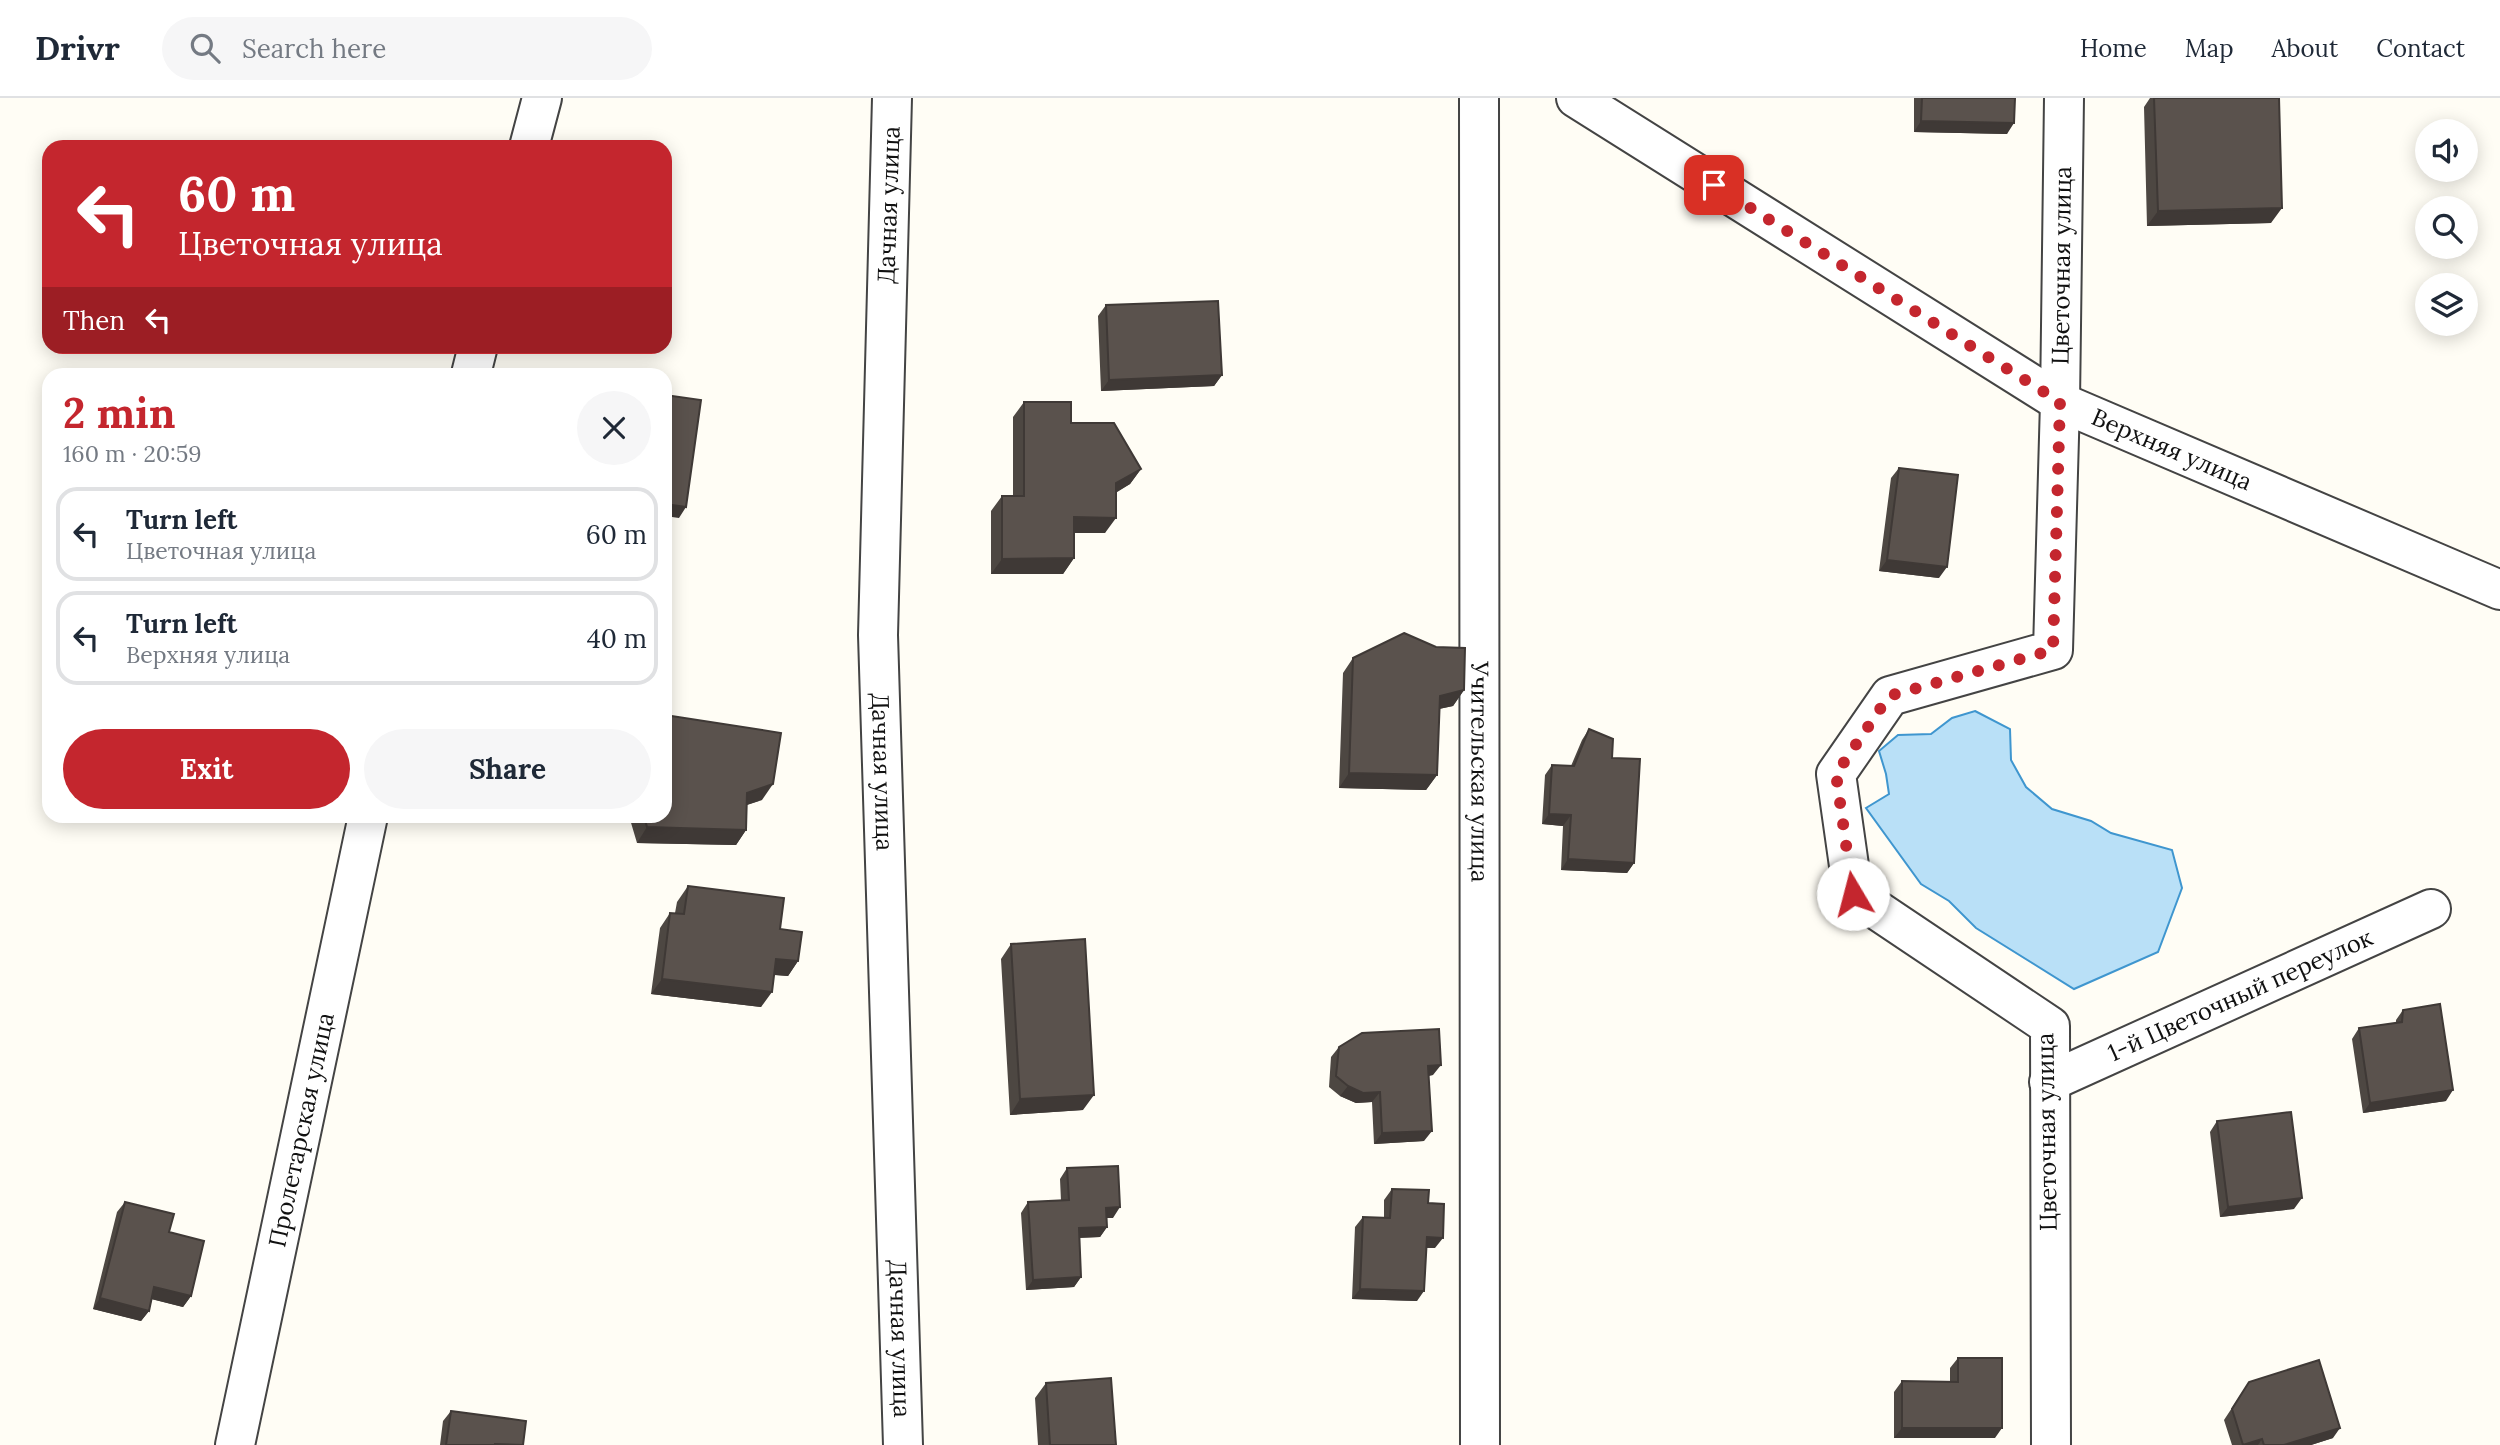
<!DOCTYPE html>
<meta charset="utf-8">
<style>
body{margin:0;font-family:Lora,serif;background:#f6f6f7;color:#1f2937;height:100vh;display:flex;flex-direction:column;font-size:26px;white-space:nowrap}
*{box-sizing:border-box;margin:0}
p{font-size:23px;color:#747a83}
.icon{flex:none;width:38px;height:38px;fill:none;stroke:currentColor;stroke-width:2;stroke-linecap:round;stroke-linejoin:round}
.map{position:relative;flex:1;overflow:hidden}
.sheet{position:absolute;left:42px;top:270px;width:630px;height:455px;display:flex;flex-direction:column;background:#fff;border-radius:21px;box-shadow:0 4px 18px #0003}
.sheet>*{flex:none}
.top-card{position:absolute;left:42px;top:42px;width:630px;height:214px;border-radius:21px;box-shadow:0 4px 18px #0003;background:#c4262e;color:#fff;overflow:hidden}
.fabs{position:absolute;left:2415px;top:21px;display:grid;gap:14px}
.fabs a{display:grid;place-items:center;width:63px;height:63px;border-radius:50%;background:#fff;box-shadow:0 4px 18px #0003;font-size:35px}
.pin{position:absolute;display:grid;place-items:center;width:60px;height:60px;color:#fff;margin:-30px;border-radius:14px;box-shadow:0 4px 10px #0006}
.me{position:absolute;width:77px;margin:-38px;rotate:352deg;stroke-linejoin:round;filter:drop-shadow(0 0 5px #0008)}
.turn{display:flex;align-items:center;gap:24px;height:147px;padding:0 21px;font-size:32px}
.turn .icon{width:91px;height:91px;stroke-width:2.5}
.turn b{display:block;font-size:49px;line-height:60px}
.then{display:flex;align-items:center;height:66px;padding:0 21px;background:#0003;gap:14px;font-size:26px}
.round{display:grid;place-items:center;flex:none;width:74px;height:74px;border-radius:37px;background:#f6f6f7}
.head{display:flex;align-items:center;justify-content:space-between;height:119px;padding:0 21px}
h1{font-size:42px;font-weight:800;line-height:52px;color:#c4262e}
.primary-button{display:flex;gap:14px;margin-top:auto;padding:14px 21px}
.primary-button a{flex:1;height:80px;border-radius:42px;background:#c4262e;color:#fff;font-size:28px;font-weight:800;line-height:80px;text-align:center}
.primary-button a+a{background:#f6f6f7;color:#1f2937}
ul{padding:0;list-style:none}
li{display:flex;align-items:center;gap:21px;height:94px;margin:0 14px 10px;padding:0 7px;border:4px solid #e0e1e3;border-radius:21px}
li div{flex:1}
li b{display:block;font-size:26px}
li em{font-style:normal}
header{display:flex;align-items:center;gap:42px;box-sizing:border-box;height:98px;padding:0 35px;background:#fff;border-bottom:2px solid #e0e1e3}
header strong{font-size:33px}
nav{display:flex;gap:38px;margin-inline-start:auto;font-size:24px}
.search{width:490px;height:63px;background:#f6f6f7;display:flex;align-items:center;gap:18px;box-sizing:border-box;padding:0 24px;border-radius:38px;color:#747a83;font-size:26px}
.map>svg:first-child{display:block}
.water{fill:#b9e0f7;stroke:#3f96cf;stroke-width:2}
.lines{fill:none;stroke-linecap:round;stroke-linejoin:round}
.minor-casing{stroke:#444;stroke-width:42}
.minor{stroke:#fff;stroke-width:38}
.wall{fill:#4d4742}
.shaded-wall{fill:#3f3936}
.building{fill:#5a524d;stroke:#3f3936;stroke-width:2}
.route{stroke:#c4262e;stroke-width:12;stroke-dasharray:0 21.6}
.labels{text-anchor:middle;stroke-width:7;stroke-linejoin:round;paint-order:stroke}
.street-label{font-size:24px;fill:#111;stroke:#fff}
</style>
<header>
<strong>Drivr</strong>
<div class="search"><svg class="icon" aria-label="search" viewBox="0 0 24 24"><circle cx="10" cy="10" r="6"/><path d="M15 15l6 6"/></svg>Search here</div>
<nav><a>Home</a><a>Map</a><a>About</a><a>Contact</a></nav>
</header>
<div class="map">
<svg width="2500" height="1347" viewBox="0 0 2500 1347">
<rect width="100%" height="100%" fill="#fffdf5"/>
<!-- water -->
<path class="water" d="M1975 613 2010 631 2011 662 2026 689 2052 711 2091 723 2111 735 2172 752 2182 790 2158 854 2074 891 1976 830 1949 803 1921 786 1866 710 1889 696 1886 676 1879 653 1898 637 1931 636 1952 620Z"/>
<g class="lines">
<defs>
<g id="minor">
<path id="s1" d="M892 0 878 537 903 1347"/>
<path id="s2" d="M1479 0 1480 1347"/>
<path id="s3" d="M1576 0 2060 304 2500 492"/>
<path d="M529 49 542 0"/>
<path d="M471 276 478 248"/>
<path id="s4" d="M2049 984 2431 811"/>
<path id="s5" d="M235 1347 368 718"/>
<path id="s6" d="M2051 1347 2050 928 1853 796 1836 676 1890 598 2053 552 2060 304 2064 0"/>
</g>
</defs>
<!-- minor casing -->
<use href="#minor" class="minor-casing"/>
<!-- minor -->
<use href="#minor" class="minor"/>
</g>
<!-- wall -->
<path class="wall" d="M1914 0H2015L2007 36 1914 34Z
M2150 0H2279L2271 125 2147 128 2144 9Z
M1106 207 1222 277 1214 288 1101 293 1098 218Z
M1024 304 1071 325 1141 371 1130 386 1116 394 1105 435H1074V460L1063 476H991V413L1002 398H1013V319Z
M1899 370 1939 480 1879 473 1891 380Z
M1353 560 1464 592 1453 608 1439 611 1437 677 1426 692 1339 690 1343 575Z
M1589 631 1612 660 1634 765 1627 775 1561 772 1563 728 1542 726 1545 677 1552 667 1571 668 1582 642Z
M762 702 747 707 746 732 736 747 637 745 629 718H665Z
M688 788 780 831 798 863 788 878 774 877 761 909 651 896 660 830 670 815H675L677 804Z
M1011 846 1083 1012 1010 1017 1001 861Z
M2403 912 2446 1003 2363 1015 2352 941 2359 930 2396 925V922Z
M1339 949 1433 977 1429 978 1424 1043 1374 1046 1372 1004 1356 1005 1340 998 1329 989 1331 959Z
M2217 1023 2294 1111 2220 1119 2210 1034Z
M1067 1070 1113 1120H1107V1129L1100 1139 1079 1140 1081 1179 1074 1189 1026 1192 1021 1115 1028 1104 1061 1103 1060 1081Z
M1392 1091 1428 1105 1435 1150H1426L1417 1203 1352 1201 1355 1129 1363 1119 1384 1120V1102Z
M125 1104 191 1198 183 1209 152 1201 149 1213 141 1223 93 1211 117 1114Z
M1958 1260 1995 1340H1894V1294L1902 1283 1950 1284V1270Z
M2249 1284 2333 1340 2311 1347H2232L2224 1322Z
M1046 1285 1116 1347H1038L1035 1300Z
M451 1313 523 1347H440L443 1323Z"/>
<!-- shaded-wall -->
<path class="shaded-wall" d="M1921 23 2014 25 2007 36 1914 34Z
M2282 110 2271 125 2147 128 2158 113Z
M1222 277 1214 288 1101 293 1109 282Z
M1141 371 1130 386 1106 401 1116 385Z
M665 406 686 409 679 420 665 418Z
M1074 419 1116 420 1105 435H1063Z
M1074 460 1063 476H991L1002 461Z
M1887 462 1947 469 1939 480 1879 473Z
M1464 592 1453 608 1429 613 1440 598Z
M1349 675 1437 677 1426 692 1339 690Z
M773 686 762 702 737 710 747 695Z
M1549 716 1571 717 1563 728 1542 726Z
M647 729 746 732 736 747 637 745Z
M1568 761 1634 765 1627 775 1561 772Z
M776 861 798 863 788 878 765 876Z
M662 881 772 894 761 909 651 896Z
M1441 967 1433 977 1421 978 1428 968Z
M1348 988 1380 994 1372 1004 1356 1005 1340 998Z
M2453 992 2446 1003 2363 1015 2370 1005Z
M1094 997 1083 1012 1010 1017 1020 1001Z
M1432 1033 1424 1043 1374 1046 1382 1035Z
M2302 1100 2294 1111 2220 1119 2228 1109Z
M1120 1109 1113 1120H1099L1106 1110Z
M1107 1129 1100 1139 1071 1140 1079 1130Z
M1427 1139 1443 1140 1435 1150 1419 1149Z
M1081 1179 1074 1189 1026 1192 1033 1182Z
M154 1189 191 1198 183 1209 147 1200Z
M1360 1191 1424 1193 1417 1203 1352 1201Z
M100 1200 149 1213 141 1223 93 1211Z
M1902 1330H2002L1995 1340H1894Z
M2340 1330 2333 1340 2311 1347H2284Z
M2262 1341 2258 1347H2243Z"/>
<!-- building -->
<path class="building" d="M1922 0H2015L2014 25 1921 23Z
M2154 0H2279L2282 110 2158 113Z
M1218 203 1222 277 1109 282 1106 207Z
M665 297 701 302 686 409 665 406Z
M1024 304H1071V325H1114L1141 371 1116 385V420L1074 419V460L1002 461V398H1024Z
M1899 370 1958 377 1947 469 1887 462Z
M1404 535 1436 549 1465 550 1464 592 1440 598 1437 677 1349 675 1353 560Z
M665 617 781 635 773 686 747 695 746 732 647 729 644 718H665Z
M1589 631 1613 641 1612 660 1640 661 1634 765 1568 761 1571 717 1549 716 1552 667 1574 668Z
M688 788 784 800 780 831 802 834 798 863 776 861 772 894 662 881 670 815 684 816Z
M1085 841 1094 997 1020 1001 1011 846Z
M2440 906 2453 992 2370 1005 2359 930 2402 924 2403 912Z
M1439 931 1441 967 1428 968 1432 1033 1382 1035 1380 994 1363 995 1348 988 1336 978 1339 949 1362 935Z
M2291 1014 2302 1100 2228 1109 2217 1023Z
M1118 1068 1120 1109 1106 1110 1107 1129 1079 1130 1081 1179 1033 1182 1028 1104 1069 1102 1067 1070Z
M1392 1091 1429 1092 1428 1105 1444 1106 1443 1140 1427 1139 1424 1193 1360 1191 1363 1119 1390 1120Z
M125 1104 174 1116 169 1134 204 1143 191 1198 154 1189 149 1213 100 1200Z
M1958 1260H2002V1330H1902V1283L1958 1284Z
M2319 1262 2340 1330 2284 1347H2264L2262 1341 2243 1347 2232 1311 2249 1284Z
M1111 1280 1116 1347H1050L1046 1285Z
M451 1313 526 1323 523 1347 495 1346V1347H446Z"/>
<g class="lines">
<!-- route -->
<path class="route" d="M1714 87 2060 304 2053 552 1889 598 1836 676 1853 796"/>
</g>
<g class="labels">
<!-- street labels -->
<g class="street-label">
<text transform="translate(889 107) rotate(-88)" y="8">Дачная улица</text>
<text dy="8" stroke="none"><textPath href="#s6" startOffset="1426">Цветочная улица</textPath></text>
<text dy="8" stroke="none"><textPath href="#s3" startOffset="693">Верхняя улица</textPath></text>
<text dy="8" stroke="none"><textPath href="#s1" startOffset="674">Дачная улица</textPath></text>
<text dy="8" stroke="none"><textPath href="#s2" startOffset="674">Учительская улица</textPath></text>
<text dy="8" stroke="none"><textPath href="#s4" startOffset="210">1-й Цветочный переулок</textPath></text>
<text dy="8" stroke="none"><textPath href="#s5" startOffset="322">Пролетарская улица</textPath></text>
<text transform="translate(2047 1034) rotate(-91)" y="8">Цветочная улица</text>
<text dy="8" stroke="none"><textPath href="#s1" startOffset="1241">Дачная улица</textPath></text>
</g>
</g>
</svg>
<div class="fabs">
<a><svg class="icon" aria-label="sound" viewBox="0 0 24 24"><path d="M4 9h4l5-4v14l-5-4H4zM17 9q2 3 0 6"/></svg></a>
<a><svg class="icon" aria-label="search" viewBox="0 0 24 24"><circle cx="10" cy="10" r="6"/><path d="M15 15l6 6"/></svg></a>
<a><svg class="icon" aria-label="layers" viewBox="0 0 24 24"><path d="M12 4l9 5-9 5-9-5zM3 14l9 5 9-5"/></svg></a>
</div>
<div class="pin" style="left:1714px;top:87px;background:#d93025"><svg class="icon" aria-label="arrive" viewBox="0 0 24 24"><path d="M6 21V4h12l-3 4 3 4H6"/></svg></div>
<svg class="me" style="left:1853px;top:796px" viewBox="-20 -20 40 40"><circle r="19" fill="#fff"/><path d="M0-13L10 11 0 6-10 11z" fill="#c4262e"/></svg>
<div class="top-card">
<div class="turn"><svg class="icon" aria-label="left" viewBox="0 0 24 24"><path d="M17 20v-9H6M10 6l-5 5 5 5"/></svg><div><b>60 m</b>Цветочная улица</div></div>
<div class="then">Then<svg class="icon" aria-label="left" viewBox="0 0 24 24"><path d="M17 20v-9H6M10 6l-5 5 5 5"/></svg></div>
</div>
<section class="sheet">
<div class="head"><div><h1>2 min</h1><p>160 m · 20:59</p></div><a class="round"><svg class="icon" aria-label="close" viewBox="0 0 24 24"><path d="M6 6l12 12M18 6L6 18"/></svg></a></div>
<ul>
<li><svg class="icon" aria-label="left" viewBox="0 0 24 24"><path d="M17 20v-9H6M10 6l-5 5 5 5"/></svg><div><b>Turn left</b><p>Цветочная улица</p></div><em>60 m</em></li>
<li><svg class="icon" aria-label="left" viewBox="0 0 24 24"><path d="M17 20v-9H6M10 6l-5 5 5 5"/></svg><div><b>Turn left</b><p>Верхняя улица</p></div><em>40 m</em></li>
</ul>
<div class="primary-button"><a>Exit</a><a>Share</a></div>
</section>
</div>
